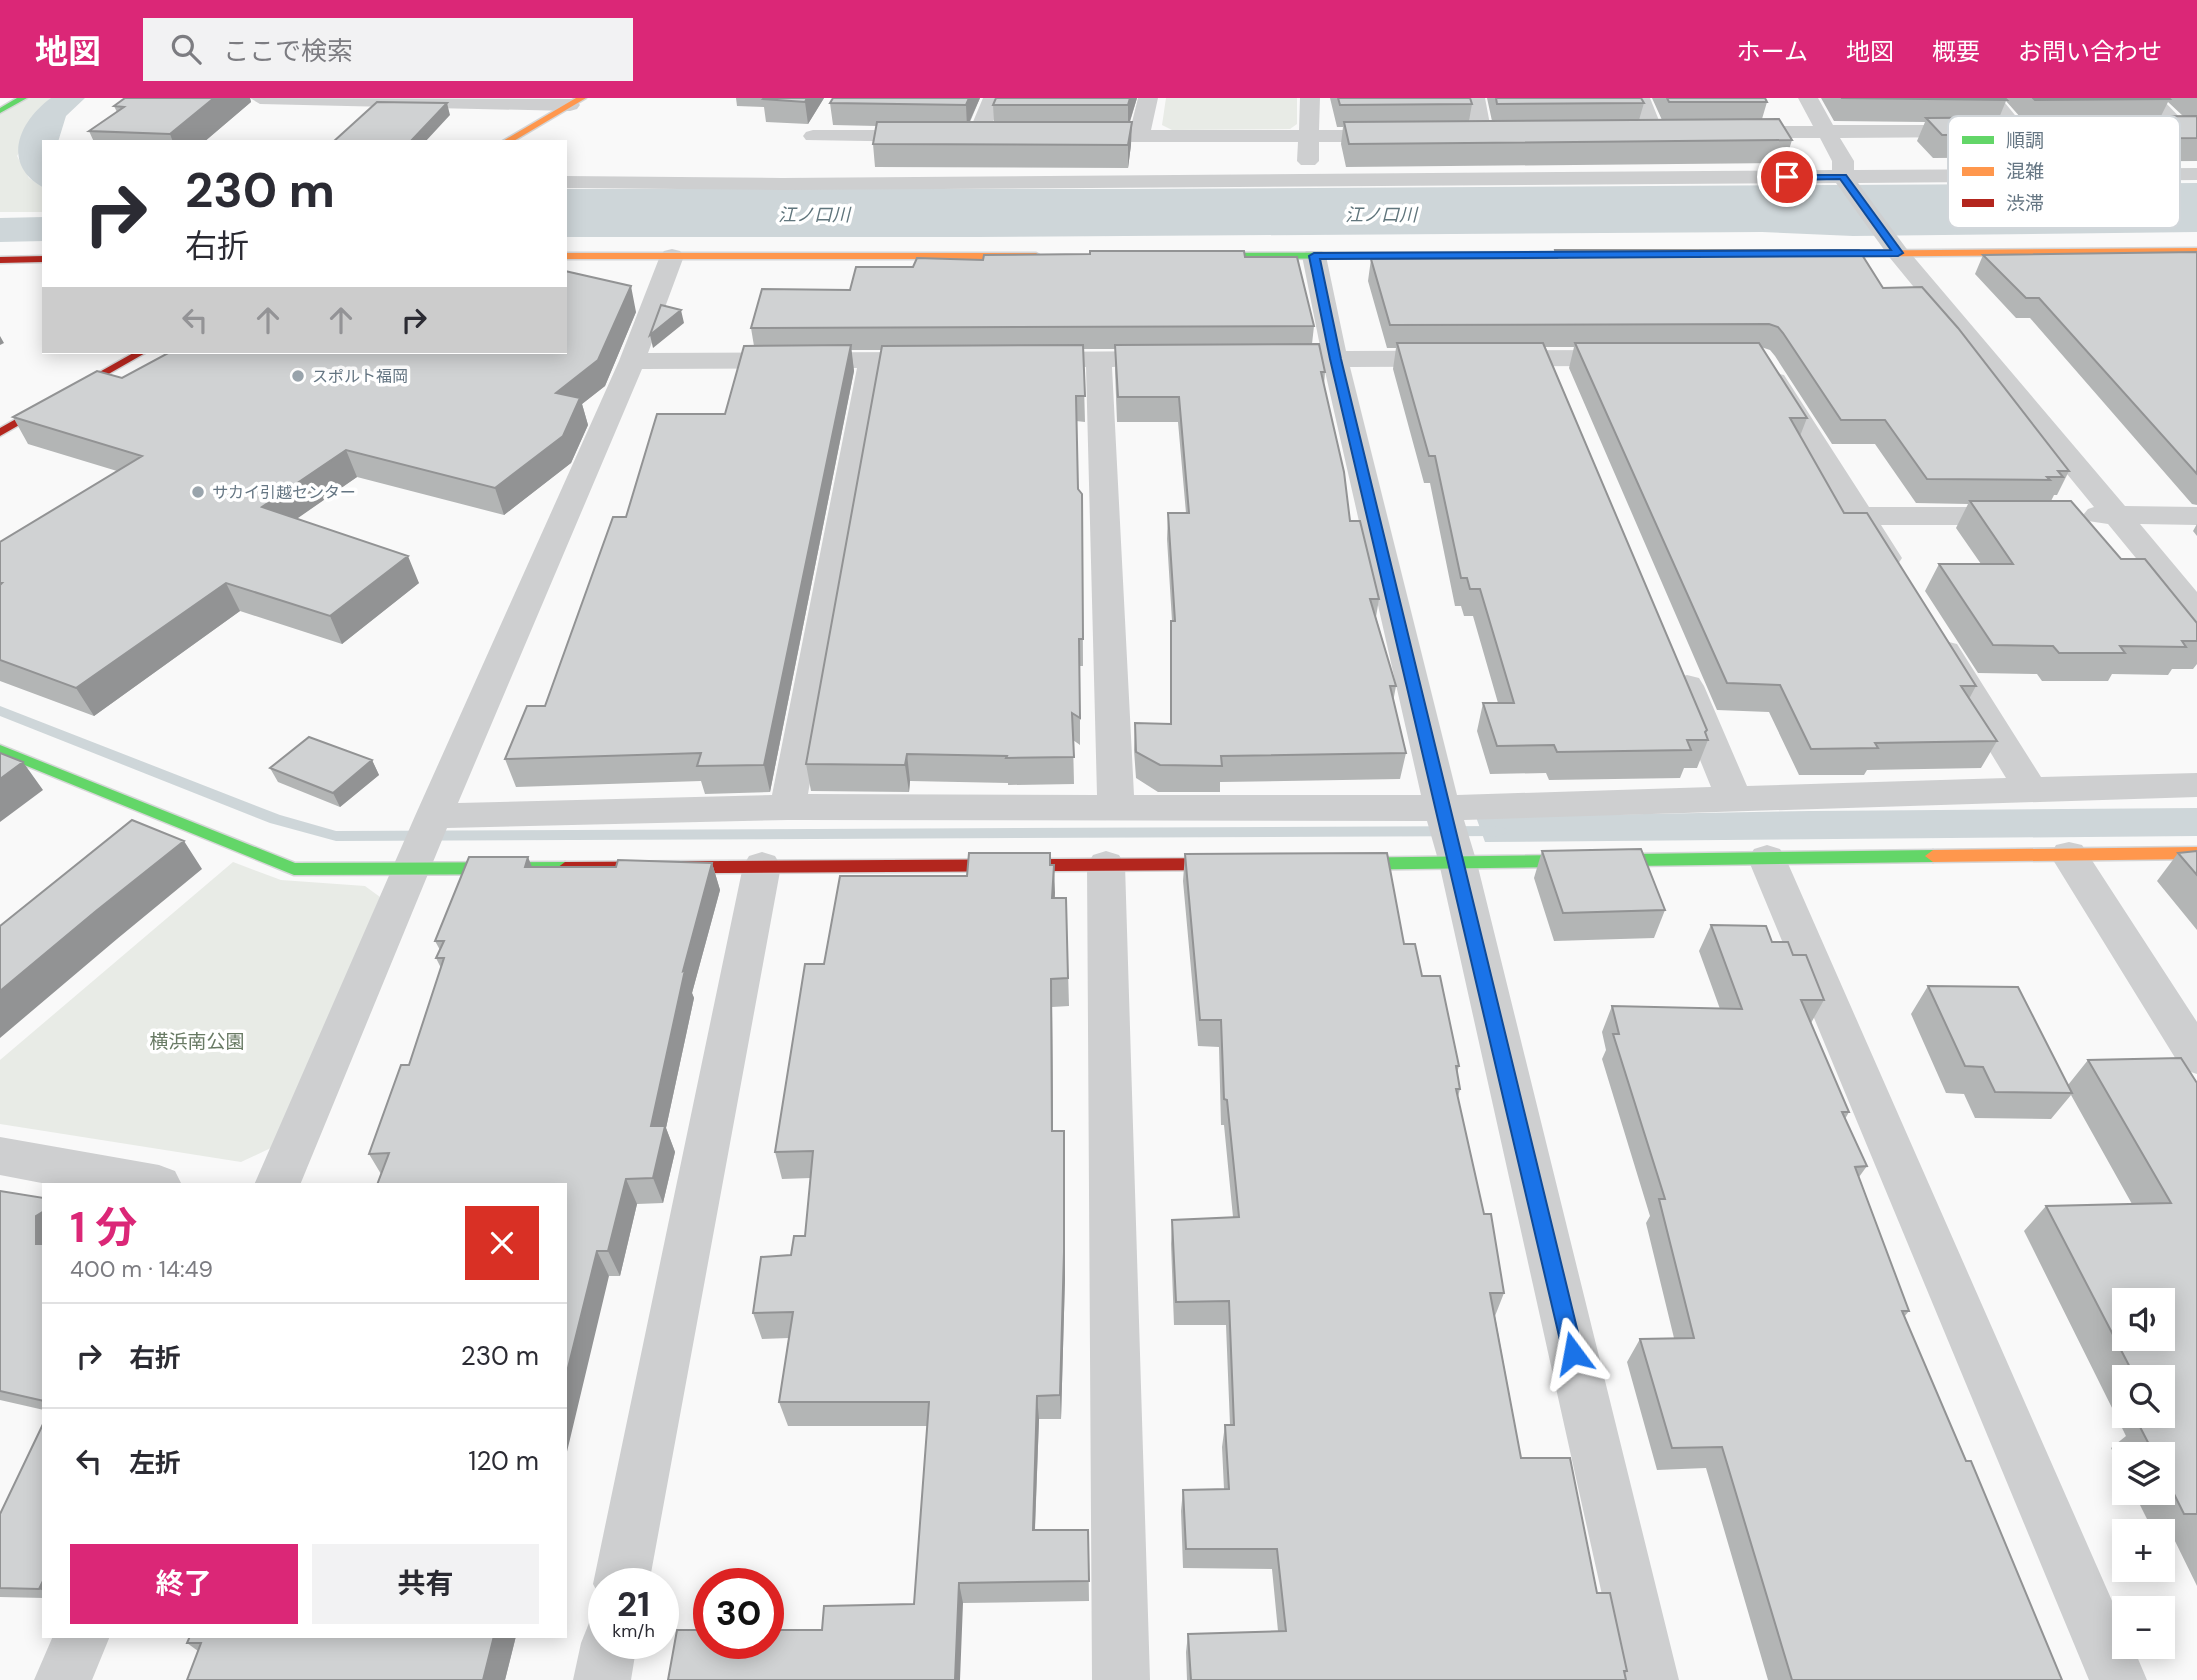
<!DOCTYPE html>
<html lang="ja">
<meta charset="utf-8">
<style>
body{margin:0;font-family:"DM Sans","Noto Sans JP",sans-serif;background:#f2f2f3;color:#2b2b33;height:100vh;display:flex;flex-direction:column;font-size:26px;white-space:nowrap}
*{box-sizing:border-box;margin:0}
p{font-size:23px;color:#7c7c81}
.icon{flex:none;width:38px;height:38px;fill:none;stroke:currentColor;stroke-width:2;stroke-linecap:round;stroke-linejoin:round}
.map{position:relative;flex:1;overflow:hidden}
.sheet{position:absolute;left:42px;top:1085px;width:525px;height:455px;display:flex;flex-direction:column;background:#fff;border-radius:0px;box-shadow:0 4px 18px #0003}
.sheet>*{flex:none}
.top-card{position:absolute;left:42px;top:42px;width:525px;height:214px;border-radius:0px;box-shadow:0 4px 18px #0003;background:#fff;color:#2b2b33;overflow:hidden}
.controls{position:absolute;left:2112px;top:1190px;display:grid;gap:14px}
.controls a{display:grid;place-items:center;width:63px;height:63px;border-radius:0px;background:#fff;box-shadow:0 4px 18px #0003;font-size:35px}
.speed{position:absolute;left:588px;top:1470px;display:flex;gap:14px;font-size:35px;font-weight:700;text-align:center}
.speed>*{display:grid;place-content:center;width:91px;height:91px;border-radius:50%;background:#fff;box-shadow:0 4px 18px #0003;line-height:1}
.speed small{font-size:18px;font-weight:400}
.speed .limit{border:10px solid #d22;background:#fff;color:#111}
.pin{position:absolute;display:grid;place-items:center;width:60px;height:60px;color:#fff;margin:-30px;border:4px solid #fff;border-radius:50%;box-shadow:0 2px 7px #0007}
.me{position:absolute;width:77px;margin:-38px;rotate:347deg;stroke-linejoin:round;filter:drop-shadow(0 0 5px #0008)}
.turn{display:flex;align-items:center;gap:24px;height:147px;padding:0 28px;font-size:32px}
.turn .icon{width:91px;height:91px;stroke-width:2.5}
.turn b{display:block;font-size:49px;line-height:60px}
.lanes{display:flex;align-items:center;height:66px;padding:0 28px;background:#0003;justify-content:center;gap:35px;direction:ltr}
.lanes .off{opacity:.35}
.round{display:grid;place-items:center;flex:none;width:74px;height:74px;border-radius:0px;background:#f2f2f3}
.headline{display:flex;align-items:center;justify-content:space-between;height:119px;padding:0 28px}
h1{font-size:42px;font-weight:700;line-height:52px;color:#db2777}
.button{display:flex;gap:14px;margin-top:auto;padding:14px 28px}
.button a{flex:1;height:80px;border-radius:0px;background:#db2777;color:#fff;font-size:28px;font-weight:700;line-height:80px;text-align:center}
.button a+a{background:#f2f2f3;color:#2b2b33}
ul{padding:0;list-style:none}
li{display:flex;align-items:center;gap:21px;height:105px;padding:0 28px;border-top:2px solid #e1e1e2}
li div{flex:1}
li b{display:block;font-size:26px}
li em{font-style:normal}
header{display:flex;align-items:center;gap:42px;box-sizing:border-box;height:98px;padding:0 35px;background:#db2777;color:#fff}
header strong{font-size:33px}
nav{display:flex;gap:38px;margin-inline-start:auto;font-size:24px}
.search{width:490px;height:63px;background:#f2f2f3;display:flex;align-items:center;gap:18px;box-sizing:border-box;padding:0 24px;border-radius:0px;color:#7c7c81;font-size:26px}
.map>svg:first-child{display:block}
.green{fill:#e8ebe6}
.water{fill:#ced6d9}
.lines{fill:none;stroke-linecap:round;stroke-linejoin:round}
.stream{fill:#ced6d9;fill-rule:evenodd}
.fast-casing{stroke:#d5d6d7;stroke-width:3}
.slow-casing{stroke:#d5d6d7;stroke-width:3}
.jam-casing{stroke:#d5d6d7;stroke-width:3}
.street{fill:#cecfd0;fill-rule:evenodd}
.fast{fill:#63d668;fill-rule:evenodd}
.slow{fill:#ff974d;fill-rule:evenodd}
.jam{fill:#b3261e;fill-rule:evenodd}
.wall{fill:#b3b5b5;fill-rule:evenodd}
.shaded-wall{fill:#929394}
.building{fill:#d0d2d3;stroke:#929394;stroke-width:2;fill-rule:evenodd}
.route{fill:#1a73e8;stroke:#114b97;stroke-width:2}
.poi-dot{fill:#99a4ac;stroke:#fff;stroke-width:2.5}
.labels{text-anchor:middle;stroke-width:7;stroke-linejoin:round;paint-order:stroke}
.far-poi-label{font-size:16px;fill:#657683;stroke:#fff;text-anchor:start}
.far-water-label{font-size:18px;font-style:italic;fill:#60757c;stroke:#fff}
.park-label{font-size:19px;fill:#687a64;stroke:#fff}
.key{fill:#fff;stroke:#d1d6da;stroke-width:2}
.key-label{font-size:19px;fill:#657683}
</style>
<header>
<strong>地図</strong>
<div class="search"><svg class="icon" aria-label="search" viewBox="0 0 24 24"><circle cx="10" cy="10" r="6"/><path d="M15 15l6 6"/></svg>ここで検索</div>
<nav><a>ホーム</a><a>地図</a><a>概要</a><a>お問い合わせ</a></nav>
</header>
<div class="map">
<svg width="2197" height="1582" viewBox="0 0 2197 1582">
<rect width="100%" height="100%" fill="#f9f9f9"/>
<!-- green -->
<path class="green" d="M23 0H52L17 58 29 80 44 90V114H0V13Z
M1166 0H1297V26L1290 31 1172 32 1162 27Z
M233 764 281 782 365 788 380 799 275 1048 241 1064 0 1026V962Z"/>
<!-- water -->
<path class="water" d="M51 0H85L66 18 58 44H44V90C0 66 19 23 51 0Z
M2197 85V134L1853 138 1762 134 976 139H565V91H1132Z
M44 119V143L0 144V120Z
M2197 710V738L1485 744 1476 719 1810 713Z"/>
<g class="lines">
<!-- stream -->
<path class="stream" d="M0 608 280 717 336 733 1501 728 1509 733 1501 738 336 743 270 725 0 618Z"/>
<defs>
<path id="fast" d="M17 0H27L0 15V10Z
M1606 154 1611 157 1609 159 1194 161 1189 158 1194 155Z
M0 647 295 765 565 764 573 770 565 776 294 777 0 657Z
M1933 752 1941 758 1933 764 1337 772 1329 766 1337 760Z"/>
<path id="slow" d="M576 0H586L512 44H501Z
M2197 150V156L1810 159 1805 156 1810 153Z
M565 155H1036L1041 158 1036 161H565Z
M2197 749V761L1933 764 1925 758 1933 752Z"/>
<path id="jam" d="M44 158V164L0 165V159Z
M135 254H147L0 338V330Z
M1238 760 1246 766 1238 772 565 776 557 770 565 764Z"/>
</defs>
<!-- fast casing -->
<use href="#fast" class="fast-casing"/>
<!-- slow casing -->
<use href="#slow" class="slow-casing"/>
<!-- jam casing -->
<use href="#jam" class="jam-casing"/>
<!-- street -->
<path class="street" d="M250 0 570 1 577 3 580 7 577 11 570 13 260 6Z
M983 0H1003L987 38 984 42H970L967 38Z
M1138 0H1158L1151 32H1299L1300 0H1320L1319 32H1393L1400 34 1403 38 1400 42 1393 44H1319V63L1315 67H1301L1297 63 1298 44H1079L1072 42 1069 38 1072 34 1079 32H1130Z
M1465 0H1485L1492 37 1489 41H1475L1472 37Z
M1630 0H1650L1664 35 1661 39H1647Z
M1798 0H1818L1833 27H1974L1981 29 1984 33 1981 37 1974 39 1840 40 1854 63V72L2197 70V82L1858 85 1906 150 2125 408 2197 409V427L2140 426 2197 494V524L2186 521 2108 426 2088 423 2083 417 2088 411 2094 409 1890 160 1836 85 782 92 565 90V78L782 80 1832 72V63L1820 40H1734L1727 38 1724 34 1727 30 1734 28H1813Z
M1981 0H2001L2028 33 2025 37H2011Z
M2140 0H2161L2192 32 2189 36H2175Z
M813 32H928L935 34 938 38 935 42 928 44 806 42 803 38 806 34Z
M672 151 680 153 684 158 648 255 930 254 939 257 943 262 939 267 883 270 808 696 1097 697 1086 269 1024 267 1020 262 1024 257 1033 254 1168 253 1177 256 1181 261 1177 266 1112 269 1134 697H1421L1324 269 1262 266 1258 261 1262 256 1321 253 1302 158 1306 153H1322L1326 158 1346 253 1623 252 1632 255 1636 260 1632 265 1623 268 1350 269 1457 697 1711 689 1670 588 1675 580 1687 577 1699 580 1704 588 1747 688 2006 680 1929 553 1933 546 1945 543 1957 546 2041 679 2197 675V699L1464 722 1477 765 1679 1582H1621L1439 765 1427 723 788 722 447 730 300 1087H254L415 718 619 263 660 158 664 153ZM857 270 772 697 458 705 642 271Z
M1775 275 1784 277 1869 409H2013L2023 412 2028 418 2023 424 2013 427H1881L1902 460 1898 466 1887 469 1876 466 1762 283 1766 277Z
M2069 744 2082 747 2197 924V976L2182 971 2050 757 2056 747Z
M1767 747 1780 751 1786 761 2124 1530V1549H2133L2147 1582H2089L1748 761 1754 751Z
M1106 753 1119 757 1125 767 1150 1582H1092L1087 767 1093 757Z
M762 754 775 758 781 768 649 1486H604V1506L593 1486 743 768 749 758Z
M0 1039 159 1067 175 1073 182 1087H52L0 1077Z
M604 1519V1545H637L631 1582H573L581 1545 589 1525Z
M53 1538H110L92 1582H34Z"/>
<!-- fast -->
<use href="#fast" class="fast"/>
<!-- slow -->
<use href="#slow" class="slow"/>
<!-- jam -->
<use href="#jam" class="jam"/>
</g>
<!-- wall -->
<path class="wall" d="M125 0H250L251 4 204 44H94L89 33 117 14 114 8Z
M736 0H824L808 26 766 24 764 9 737 8Z
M833 0H980L970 24H994L993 7 996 0H1137L1130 24 1131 47 1128 70 875 69 873 46 877 28 833 27 830 5Z
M1330 0H1470L1472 6 1469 23H1492L1487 0H1641L1644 5 1639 22H1662L1652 0H1765L1767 4 1762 21 1792 42 1785 65 1346 69 1341 46 1343 29H1337Z
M1821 0H2197V63L2055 64 2049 59 1933 60 1917 43 1925 24 1834 23ZM2006 3 2021 20H1999ZM2168 4 2183 18H2161Z
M1555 152 1883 190 2069 373 2057 397H2054L2051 403 2197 525V566L2193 571H2172L2168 577 2112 576 2108 583H2042L2037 576 1978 575 1925 493 1939 466H1981L1956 430 1968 406 1916 405 1875 346H1832L1775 258 1770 252 1761 249 1807 320 1800 338 1844 415 1976 588 1969 601 1997 643 1981 670 1867 672 1864 677H1799L1769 614 1717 612 1569 270 1574 249H1545L1707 632 1706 636 1708 642 1697 670H1684L1680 680 1549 682 1546 675 1490 676 1477 633 1483 605H1498L1473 518H1464L1461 508H1455L1430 385H1424L1393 271 1396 250H1387L1368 183 1371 161 1553 160Z
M2197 154V407L2192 406 2030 220H2016L1975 176 1983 157Z
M1245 159 1314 228 1312 246 1325 274 1324 287 1350 423 1379 501 1376 519 1396 588 1393 604 1406 655 1400 681 1220 684V694H1158L1136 680 1134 652 1135 625 1170 626V549L1171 523H1172L1167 441 1168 415H1186L1178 324H1117L1115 272V251H1083L1085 324 1076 323 1078 391 1082 396 1083 568H1080V647L1073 642 1074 686 1008 687V685L910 683 909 694 811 693 806 666 882 252H851L854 273 770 694 705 696 701 683 516 689 505 661 545 608 626 419 725 316 754 248 751 230 913 169 983 162Z
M636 214 605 288 582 306 588 327 571 365 504 417 357 379 297 420 419 485 342 546 240 513 94 618 0 583V444L117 373 28 346 13 319 122 280Z
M2197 426V438L2193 433Z
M372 662 379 677 340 709 278 684 270 670Z
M1542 753 1665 812 1654 840 1554 843 1534 780Z
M2197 753V832L2157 783 2178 755Z
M1185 756 1404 846 1422 878 1459 968 1457 975 1460 991 1458 999 1484 1116 1504 1195 1495 1218 1521 1360 1597 1495 1627 1573 1624 1577 1626 1582H1187L1186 1554 1188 1536 1278 1533 1272 1471 1183 1470 1181 1413 1183 1392 1224 1391 1222 1349 1225 1327H1230L1226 1227H1174L1171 1146 1172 1122 1233 1119 1224 1027H1221L1219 949 1198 948 1183 783Z
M712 765 720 792 692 895 694 900 666 1030 675 1054 663 1105 637 1106 620 1178H609L381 1076 369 1056 409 967 441 870 436 860 440 852 435 843 532 769H616Z
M1050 767 1055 800H1066L1069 908 1052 909 1053 1033 1064 1060 1065 1180 1061 1321H1039L1035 1432H1088L1089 1503 963 1505 822 1532 914 1506 927 1328H788L779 1304 789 1240 762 1241 753 1215 805 1138 811 1080 782 1081 775 1054 824 866 967 778Z
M1711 827 1772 844 1793 857 1824 902 1811 925 1849 1014 1845 1021 1867 1068 1859 1079 1909 1213 1904 1219 2062 1582H1768L1706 1370 1657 1372 1627 1264 1640 1241 1674 1240 1646 1125 1650 1118 1602 961 1606 952 1602 934 1612 908 1720 911 1699 853Z
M1928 888 2068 987 2088 962 2197 985V1488L2172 1437H2163V1433H2153L2134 1395H2163V1356H2124V1376L2111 1350 2126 1338 2024 1133 2046 1108 2132 1106 2071 997 2051 1021 1975 1020 1964 996 1946 995 1911 916ZM2124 1279H2163V1318H2124Z
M0 1093 44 1100V1312L0 1302Z
M44 1324V1500L0 1499V1416Z
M516 1538 505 1582H187L198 1553 187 1545Z"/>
<!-- shaded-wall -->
<path class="shaded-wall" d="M214 0H250L251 4 204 44H173L170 36Z
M807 0H824L808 26 805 4Z
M969 0H980L967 29 966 7Z
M1130 0H1137L1128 29V7Z
M447 5 450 17 425 44H410Z
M1132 24 1131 47 1128 70V47Z
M631 188 636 214 605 288 582 306 588 327 571 365 504 417 495 390 556 295Z
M681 212 684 225 653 250 650 237Z
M0 238 4 245 0 247Z
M851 247 854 273 770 694 764 667Z
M346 352 357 379 275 436 262 409Z
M408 458 419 485 342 546 330 518Z
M226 485 240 513 94 618 76 590Z
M907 656 910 683 909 694 905 667Z
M372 662 379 677 340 709 333 695Z
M23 664 43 692 0 724V681Z
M184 743 202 771 117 841 0 940V893L96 813Z
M528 759 539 786 525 769Z
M712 765 720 792 692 895 694 900 666 1030 675 1054 663 1105 653 1080 651 1028 683 873Z
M1054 767 1055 795 1053 829 1052 800Z
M1051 881 1052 909 1053 1060 1052 1033Z
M1064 1033 1065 1180 1061 1321 1060 1297Z
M626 1081 637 1106 620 1178 608 1153Z
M44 1113V1154L36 1146V1118Z
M597 1153 609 1178 565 1362V1282Z
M1037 1298 1039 1321 1034 1453 1033 1432Z
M44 1481V1493L39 1491Z
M959 1485 963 1505 960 1582H955Z
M494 1538H516L505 1582H483Z"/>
<!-- building -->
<path class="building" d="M125 0H214L170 36 89 33 124 9 114 8Z
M764 0H807L805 4 763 1Z
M833 0H969L966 7 830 5Z
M996 0H1130L1128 7H993Z
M1338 0H1470L1472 6 1340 7Z
M1496 0H1641L1644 5 1497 6Z
M1667 0H1765L1767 4H1669Z
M1841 0H2005L2007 2 1842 0Z
M2033 0H2169L2170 1 2035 2Z
M377 4 447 5 410 44H333Z
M2197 18V40L2065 41 2059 36 1942 37 1926 20Z
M1779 21 1792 42 1349 46 1344 24Z
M877 24H1132L1128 47 873 46Z
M1555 152H1859L1883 190 1922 189 1958 230 2069 373H2058L2063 379H2047L2050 382 1927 381 1885 322H1841L1783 235 1778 229 1769 226 1390 227 1371 161 1557 160Z
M1090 153H1244L1245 159H1297L1314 228 751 230 762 191 850 192 856 169H913L917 160 983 162 984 157 1090 156Z
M2197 154V376L2039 200H2026L1983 157Z
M565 173 631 188 598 262 556 295 580 300 563 338 495 390 346 352 262 409 408 458 330 518 226 485 76 590 0 562V487L2 485H0V444L142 358 13 319 97 273 122 280 170 254H565Z
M661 207 681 212 650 237Z
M1397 245H1543L1707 632 1705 634 1708 642H1687L1691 652 1557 654 1554 647 1497 648 1483 605H1514L1480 491H1470L1467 480H1461L1435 358H1429Z
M1575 245H1759L1807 320H1790L1844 415H1867L1976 588H1961L1997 643 1875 645 1878 650 1811 651 1780 587 1727 585Z
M1319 246 1325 274H1321L1344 374 1350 423H1360L1379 501H1370L1396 588H1390L1406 655 1221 658 1222 668 1160 667 1136 654 1135 625 1171 626V523H1175L1168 415H1189L1179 299H1118L1115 247Z
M851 247 764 667 697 668 701 655 505 661 527 608H545L613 419H626L657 316H725L744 248Z
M1083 247 1085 298H1076L1078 391 1082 396 1083 541H1079L1080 620 1072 615 1074 659 1006 660 1007 658 907 656 905 667 806 666 882 248Z
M1970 403H2071L2121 461H2145L2197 525V543H2182L2186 549 2120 548 2125 555H2059L2053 548 1993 547 1939 466H2013Z
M309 639 372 662 333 695 270 670Z
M0 655 23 664 0 681Z
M132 722 184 743 96 813 0 893V828Z
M1641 751 1665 812 1563 815 1542 753Z
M2197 753V777L2178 755Z
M969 755H1050V767H1054L1052 800H1066L1068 880 1051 881 1052 1033H1064V1154L1060 1297 1037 1298 1033 1432H1088L1089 1483 959 1485 955 1582H668L677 1532H709V1545H768V1532H822L824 1508 914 1506 929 1304H779L793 1214 753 1215 761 1159 791 1157 794 1138H805L813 1053 775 1054 805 866H824L840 778H967Z
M1387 755 1404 846H1415L1422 878H1440L1459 968H1456L1460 991H1456L1484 1116H1491L1504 1195H1490L1521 1360H1570L1597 1495H1610L1627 1573H1624L1626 1582H1191L1188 1536 1286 1533 1277 1451H1186L1183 1392 1229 1391 1225 1327H1234L1229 1203 1176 1204 1172 1122 1239 1119 1227 1002 1224 1001 1221 922H1200L1185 756Z
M469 759H528L525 769H616L618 762 712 765 683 873 685 872 651 1028H665L653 1080 626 1081 608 1153H597L565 1282V1087H377L389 1055 369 1056 401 967H409L444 860H436L444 843H435Z
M1711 827 1766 828 1772 844H1788L1793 857H1806L1824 902H1801L1849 1014H1842L1867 1068 1855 1069 1909 1213H1902L1966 1363H1971L2062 1582H1792L1722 1349 1672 1350 1640 1241 1694 1240 1659 1101H1665L1613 936H1619L1612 908 1742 911Z
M1928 888 2018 889 2072 995 1995 994 1983 969 1965 968Z
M2181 960 2197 985V1416H2184L2163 1374V1356H2154L2139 1327H2160L2155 1318H2163V1279H2135L2046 1108 2171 1105 2088 962ZM2124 1202H2163V1241H2124Z
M0 1093 44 1100V1113L36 1118V1146H44V1303L0 1293Z
M44 1324V1481L39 1491 0 1490V1416Z
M190 1538H494L483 1582H187L201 1545H187Z"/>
<!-- route -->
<path class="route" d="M1784 77H1846L1903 155 1898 158 1320 161 1341 261 1583 1255 1580 1262 1573 1265 1566 1262 1563 1255 1330 261 1309 158 1314 155 1891 152 1840 81 1787 82 1784 81Z"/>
<!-- markers -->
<g class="poi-dot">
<circle cx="298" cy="278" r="7"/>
<circle cx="198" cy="394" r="7"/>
</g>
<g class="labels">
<!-- far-poi labels -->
<g class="far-poi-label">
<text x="312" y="284">スポルト福岡</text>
<text x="212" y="400">サカイ引越センター</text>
</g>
<!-- far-water labels -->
<g class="far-water-label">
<text x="814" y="123">江ノ口川</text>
<text x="1381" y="123">江ノ口川</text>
</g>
<!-- park labels -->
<g class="park-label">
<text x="197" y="950">横浜南公園</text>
</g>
</g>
<!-- legend -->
<rect x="1948" y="18" width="232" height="112" rx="10" class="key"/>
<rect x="1962" y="38" width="32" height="8" fill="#63d668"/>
<rect x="1962" y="69" width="32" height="9" fill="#ff974d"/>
<rect x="1962" y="101" width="32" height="8" fill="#b3261e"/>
<g class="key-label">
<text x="2006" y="49">順調</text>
<text x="2006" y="80">混雑</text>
<text x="2006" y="112">渋滞</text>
</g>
</svg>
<div class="controls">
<a><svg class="icon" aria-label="sound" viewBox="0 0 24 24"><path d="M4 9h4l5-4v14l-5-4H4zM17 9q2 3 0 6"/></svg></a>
<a><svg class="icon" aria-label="search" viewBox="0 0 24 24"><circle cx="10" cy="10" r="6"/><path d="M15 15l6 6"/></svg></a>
<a><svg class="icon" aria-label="layers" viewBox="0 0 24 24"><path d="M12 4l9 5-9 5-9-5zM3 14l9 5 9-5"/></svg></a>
<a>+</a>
<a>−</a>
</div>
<div class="speed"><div>21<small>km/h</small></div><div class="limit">30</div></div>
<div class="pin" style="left:1787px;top:79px;background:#d93025"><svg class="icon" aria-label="arrive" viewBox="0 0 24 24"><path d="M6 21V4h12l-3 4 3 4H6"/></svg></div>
<svg class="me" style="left:1573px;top:1255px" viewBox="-20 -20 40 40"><path d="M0-17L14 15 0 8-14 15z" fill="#1a73e8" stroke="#fff" stroke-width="4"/></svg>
<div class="top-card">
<div class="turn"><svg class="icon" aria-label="right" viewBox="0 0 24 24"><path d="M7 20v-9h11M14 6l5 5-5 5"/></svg><div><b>230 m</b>右折</div></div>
<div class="lanes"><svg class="icon off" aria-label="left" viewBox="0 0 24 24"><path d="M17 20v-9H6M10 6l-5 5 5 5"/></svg><svg class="icon off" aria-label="ahead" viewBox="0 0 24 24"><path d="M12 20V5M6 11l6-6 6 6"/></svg><svg class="icon off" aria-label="ahead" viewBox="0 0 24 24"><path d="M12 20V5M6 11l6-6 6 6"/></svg><svg class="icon" aria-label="right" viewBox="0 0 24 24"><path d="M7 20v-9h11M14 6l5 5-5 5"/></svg></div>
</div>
<section class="sheet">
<div class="headline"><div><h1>1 分</h1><p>400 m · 14:49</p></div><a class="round" style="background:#d93025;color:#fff"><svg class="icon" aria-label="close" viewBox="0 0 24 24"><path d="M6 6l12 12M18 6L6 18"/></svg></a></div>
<ul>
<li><svg class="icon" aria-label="right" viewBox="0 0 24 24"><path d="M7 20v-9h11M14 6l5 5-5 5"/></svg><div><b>右折</b></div><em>230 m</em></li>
<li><svg class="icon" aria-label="left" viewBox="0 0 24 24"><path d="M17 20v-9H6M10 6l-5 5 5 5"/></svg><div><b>左折</b></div><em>120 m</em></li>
</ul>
<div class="button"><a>終了</a><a>共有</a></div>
</section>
</div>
